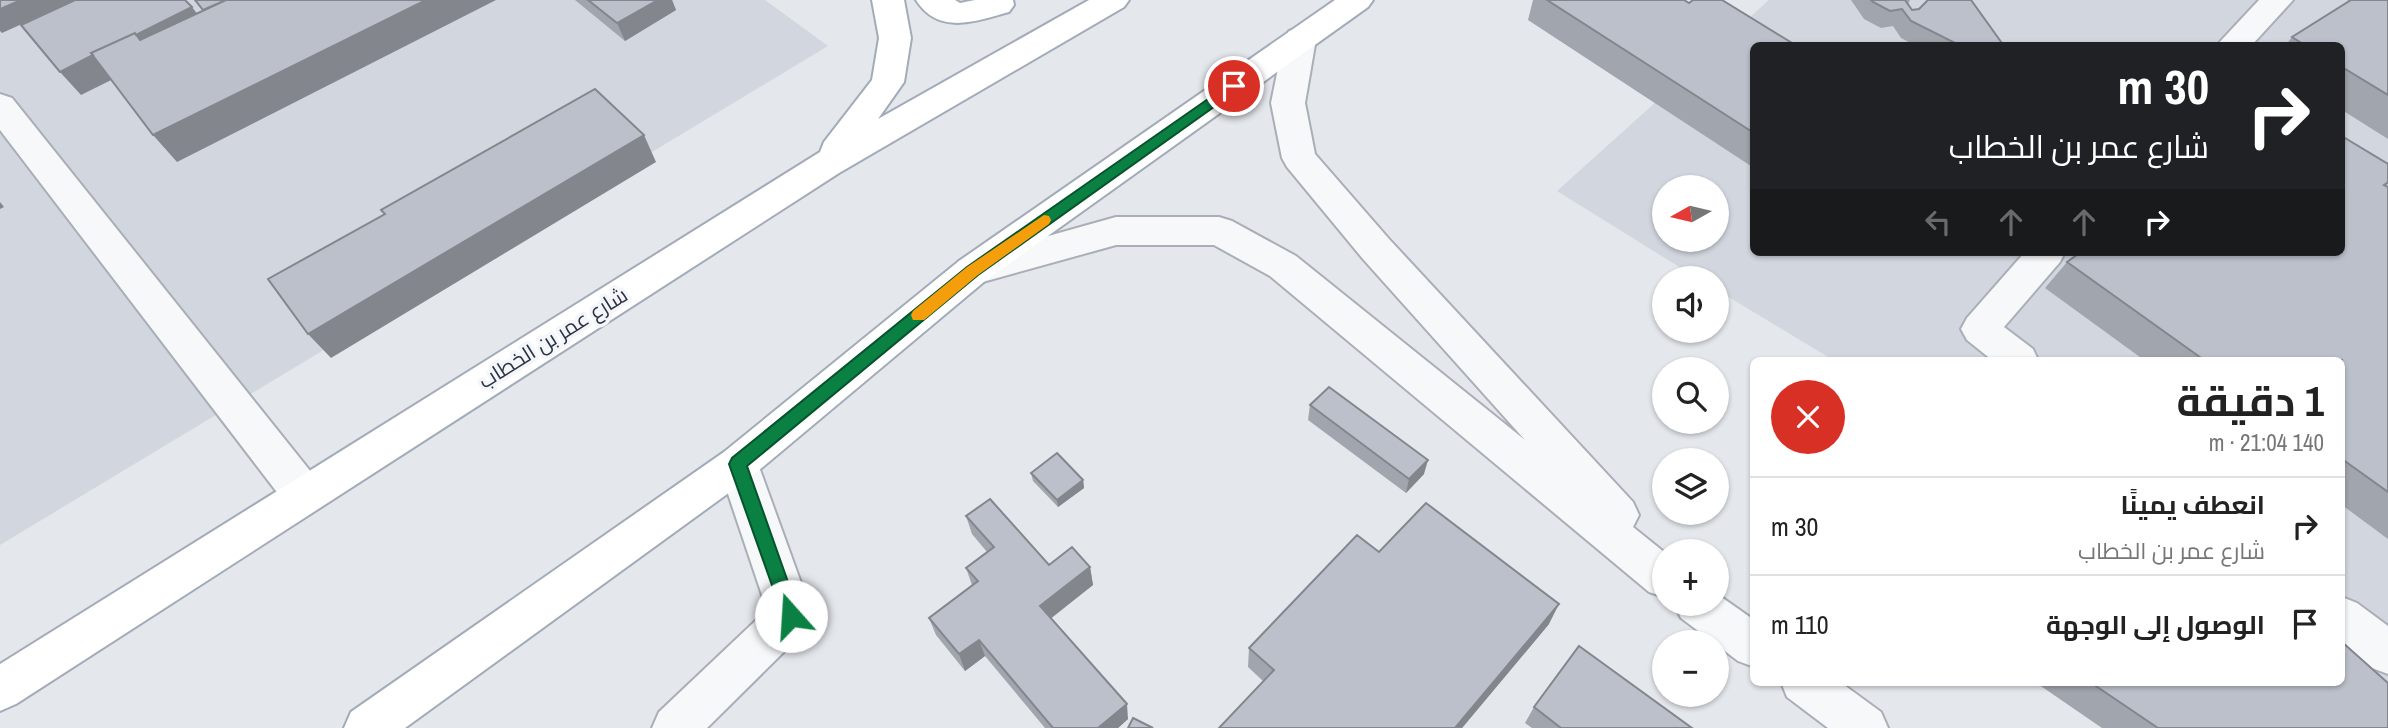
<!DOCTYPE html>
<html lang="ar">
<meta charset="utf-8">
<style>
body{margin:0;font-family:"Archivo Narrow",Cairo,sans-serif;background:#f6f6f6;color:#222;direction:rtl;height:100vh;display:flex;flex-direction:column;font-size:26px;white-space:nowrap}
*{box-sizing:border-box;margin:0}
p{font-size:23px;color:#767676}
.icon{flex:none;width:38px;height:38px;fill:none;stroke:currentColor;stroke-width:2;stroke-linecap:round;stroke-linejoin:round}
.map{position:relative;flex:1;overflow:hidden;direction:ltr}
.panel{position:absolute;left:1750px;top:357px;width:595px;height:329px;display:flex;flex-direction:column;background:#fff;border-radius:10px;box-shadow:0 2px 5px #0004;direction:rtl}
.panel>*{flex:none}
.hud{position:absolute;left:1750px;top:42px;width:595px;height:214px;border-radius:10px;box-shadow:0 2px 5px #0004;direction:rtl;background:#202124;color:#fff;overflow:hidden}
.needle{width:46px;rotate:262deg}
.tools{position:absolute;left:1652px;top:175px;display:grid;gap:14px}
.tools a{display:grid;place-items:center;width:77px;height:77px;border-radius:50%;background:#fff;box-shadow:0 2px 5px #0004;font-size:35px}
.pin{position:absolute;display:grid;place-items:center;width:60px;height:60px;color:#fff;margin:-30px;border:4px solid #fff;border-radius:50%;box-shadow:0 2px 7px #0007}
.me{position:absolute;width:77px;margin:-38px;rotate:341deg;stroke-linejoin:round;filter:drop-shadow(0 0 5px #0008)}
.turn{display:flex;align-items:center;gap:24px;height:147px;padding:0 21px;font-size:32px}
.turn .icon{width:91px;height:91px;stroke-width:2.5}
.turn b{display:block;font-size:49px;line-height:60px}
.lanes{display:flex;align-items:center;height:66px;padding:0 21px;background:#0003;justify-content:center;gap:35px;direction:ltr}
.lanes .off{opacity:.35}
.round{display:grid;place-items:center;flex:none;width:74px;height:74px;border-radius:37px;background:#f6f6f6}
.summary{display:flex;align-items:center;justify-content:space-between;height:119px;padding:0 21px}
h1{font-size:42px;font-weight:700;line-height:52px}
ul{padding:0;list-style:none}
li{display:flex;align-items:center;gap:21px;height:98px;padding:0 21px;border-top:2px solid #e0e0e0}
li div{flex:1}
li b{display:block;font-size:26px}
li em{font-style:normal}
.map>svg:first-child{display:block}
.built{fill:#d2d6de;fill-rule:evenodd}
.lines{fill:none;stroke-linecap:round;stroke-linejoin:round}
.minor-casing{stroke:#a9aeb7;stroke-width:4}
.major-casing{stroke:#a3abb8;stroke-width:4}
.minor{fill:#f7f8fa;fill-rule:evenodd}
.major{fill:#fff;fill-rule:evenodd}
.wall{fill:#a1a5ae}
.shaded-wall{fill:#83868d}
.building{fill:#bbc0ca;stroke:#83868d;stroke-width:2}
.route{fill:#0b8043;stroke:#07532c;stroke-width:2}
.slow{fill:#f59e0b}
.labels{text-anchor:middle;stroke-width:7;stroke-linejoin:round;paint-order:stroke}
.street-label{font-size:21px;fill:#2b3445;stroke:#f4f6f9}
</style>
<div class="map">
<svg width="2388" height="728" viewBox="0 0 2388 728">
<rect width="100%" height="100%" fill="#e4e7ec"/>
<!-- built -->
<path class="built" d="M0 0H765L828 46 0 545Z
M1769 0H2388V696L2342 668V360H1833L1717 290V278H1697L1557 191ZM1754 46H2342V252H1754ZM1664 187H1717V240H1664Z"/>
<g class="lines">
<defs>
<path id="minor" d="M2259 0H2293L2251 46H2216Z
M1300 28 1311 31 1316 39 1305 103 1315 154 1389 239 1633 502 1639 515 1633 527 1664 552V597L1649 592 1270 276 1214 245H1116L972 285 959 281 954 271 959 261 1116 217H1219L1232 221 1296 256 1525 440 1363 259 1287 167 1282 158 1271 103 1284 39 1289 31Z
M0 94 12 98 319 482 325 495 319 508 304 513 289 508 0 130Z
M2025 252H2065L2060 262 2004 327 2033 349 2038 360H1992L1967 340 1961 329 1967 318Z
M738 447 752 452 758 464 813 616 806 630 707 728H652L659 712 767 610 718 464 724 452Z
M1717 594 1754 620V667L1738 661 1681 618 1674 604H1717Z
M2342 597 2357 603 2388 626V674L2372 668 2342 643Z
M1781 682H1840L1881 712 1888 728H1828L1787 697Z"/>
<path id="major" d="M872 0H904L911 38 904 82 878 119 1089 0H1129L1124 7 839 173 16 704 0 711V664L820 152 824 142 872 80 879 38Z
M916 0H955L960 3 975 0H1013L1014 5 1009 12C976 21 939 36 916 0Z
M1335 0H1373L1368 7 985 281 752 476 405 728H344L351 712 724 452 959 261Z"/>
</defs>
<!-- minor casing -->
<use href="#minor" class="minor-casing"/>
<!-- major casing -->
<use href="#major" class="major-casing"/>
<!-- minor -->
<use href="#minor" class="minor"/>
<!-- major -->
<use href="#major" class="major"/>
</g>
<!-- wall -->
<path class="wall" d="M575 0H672L676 10 625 41Z
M1533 0H1684L1754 46V168L1528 20Z
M1851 0H1910L1908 4 1912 10 2004 46H1916L1901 38 1893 26 1881 28 1864 19Z
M2347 0H2388V139L2342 110V46H2285L2292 37 2349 1Z
M2388 164V184L2386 186 2388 187V539L2342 505V360H2144L2045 288 2067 262Z
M1310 405 1424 474 1406 493 1308 420Z
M1031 473 1083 480 1084 488 1058 507 1033 481Z
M966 516 1049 565 1090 567 1093 585 1050 618 1128 719 1118 728H1045L985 656 965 671 936 635 929 618 972 585 966 568 987 552 972 534Z
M1379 552 1549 624 1462 728H1219L1263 681 1248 667 1249 648Z
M2035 682H2342L2388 728H2102Z
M1534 707 1692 728H1532L1525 723Z"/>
<!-- shaded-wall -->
<path class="shaded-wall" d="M21 0H75L2 33 0 31V9Z
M426 0H496L177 162 153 135Z
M658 0H672L676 10 625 41 617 23Z
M192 7 210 31 81 95 60 72Z
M644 135 656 162 331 358 308 334Z
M0 202 4 207 0 209Z
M1428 460 1424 474 1406 493 1409 479Z
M1083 480 1084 488 1058 507 1057 500Z
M1090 567 1093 585 1044 624 1040 606Z
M1559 604 1549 624 1462 728H1455Z
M979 640 985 656 965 671 959 654Z
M1127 704 1128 719 1118 728H1098Z"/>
<!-- building -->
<path class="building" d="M0 0H21L0 9Z
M75 0H185L192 7 136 35 135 33 91 53 93 55 60 72 21 25Z
M195 0H226L203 10Z
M226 0H426L153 135 91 53 135 33 140 40Z
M588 0H658L617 23Z
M1547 0H1684L1689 3 1693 0H1722L1797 46H1754V133Z
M1871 0H1905L1912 10 1919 9 1928 0H1971L2004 46H1961L1911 21 1902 9 1890 11 1873 2Z
M2351 0H2388V95L2342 67V46H2306L2292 37Z
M595 89 644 135 308 334 268 279 385 214 381 210Z
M2345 138 2388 164V182L2384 185 2388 187V492L2342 459V360H2204L2067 262 2081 252H2342V141Z
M1329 387 1428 460 1409 479 1310 405Z
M1057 453 1083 480 1057 500 1031 473Z
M990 499 1049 565 1072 547 1090 567 1040 606 1127 704 1098 728H1053L979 640 959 654 929 618 978 581 966 568 994 547 966 516Z
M1426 503 1559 604 1455 728H1219L1274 670 1249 648 1357 535 1379 552Z
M2342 642 2388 683V728H2158L2090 682H2342Z
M1579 646 1692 728H1561L1534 707Z
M1133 718 1153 728H1128Z"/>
<!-- route -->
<path class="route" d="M1234 81 1241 86 1239 89 978 275 747 466 800 616 798 622 791 625 785 622 729 464 732 458 967 267Z"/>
<!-- slow -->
<path class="slow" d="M1044 215 1049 216 1051 220 1049 224 978 275 924 320H913L911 315 913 311 967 267Z"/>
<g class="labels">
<!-- street labels -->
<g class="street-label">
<text transform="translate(553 338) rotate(-32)" y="7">شارع عمر بن الخطاب</text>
</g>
</g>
</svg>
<div class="tools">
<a><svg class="needle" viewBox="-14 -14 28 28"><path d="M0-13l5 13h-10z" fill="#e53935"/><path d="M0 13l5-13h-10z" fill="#767676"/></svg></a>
<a><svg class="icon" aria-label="sound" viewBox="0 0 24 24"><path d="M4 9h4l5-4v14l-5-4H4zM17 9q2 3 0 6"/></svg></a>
<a><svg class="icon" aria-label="search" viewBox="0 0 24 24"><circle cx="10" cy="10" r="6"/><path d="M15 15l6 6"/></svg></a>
<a><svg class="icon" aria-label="layers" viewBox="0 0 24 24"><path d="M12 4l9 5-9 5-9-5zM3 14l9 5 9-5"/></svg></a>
<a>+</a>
<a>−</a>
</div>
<div class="pin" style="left:1234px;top:86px;background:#d93025"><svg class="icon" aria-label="arrive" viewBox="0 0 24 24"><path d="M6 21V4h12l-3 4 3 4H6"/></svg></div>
<svg class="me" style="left:791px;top:616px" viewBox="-20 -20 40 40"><circle r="19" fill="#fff"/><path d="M0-13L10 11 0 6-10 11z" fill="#0b8043"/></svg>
<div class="hud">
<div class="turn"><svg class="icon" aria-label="right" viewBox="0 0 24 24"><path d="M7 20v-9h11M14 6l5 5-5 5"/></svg><div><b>30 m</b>شارع عمر بن الخطاب</div></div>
<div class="lanes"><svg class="icon off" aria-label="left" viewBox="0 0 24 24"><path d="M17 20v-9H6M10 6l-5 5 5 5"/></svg><svg class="icon off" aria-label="ahead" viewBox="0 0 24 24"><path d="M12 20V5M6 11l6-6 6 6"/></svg><svg class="icon off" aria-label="ahead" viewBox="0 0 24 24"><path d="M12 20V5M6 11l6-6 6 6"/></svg><svg class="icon" aria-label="right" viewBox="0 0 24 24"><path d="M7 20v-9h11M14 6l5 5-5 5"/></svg></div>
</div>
<section class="panel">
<div class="summary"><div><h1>1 دقيقة</h1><p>140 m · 21:04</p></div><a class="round" style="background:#d93025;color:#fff"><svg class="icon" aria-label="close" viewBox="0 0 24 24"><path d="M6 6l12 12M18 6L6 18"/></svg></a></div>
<ul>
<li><svg class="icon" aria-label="right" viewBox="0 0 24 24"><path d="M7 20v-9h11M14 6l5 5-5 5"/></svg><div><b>انعطف يمينًا</b><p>شارع عمر بن الخطاب</p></div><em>30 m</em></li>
<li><svg class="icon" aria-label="arrive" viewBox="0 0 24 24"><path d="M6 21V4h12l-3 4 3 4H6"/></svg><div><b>الوصول إلى الوجهة</b></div><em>110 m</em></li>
</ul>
</section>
</div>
